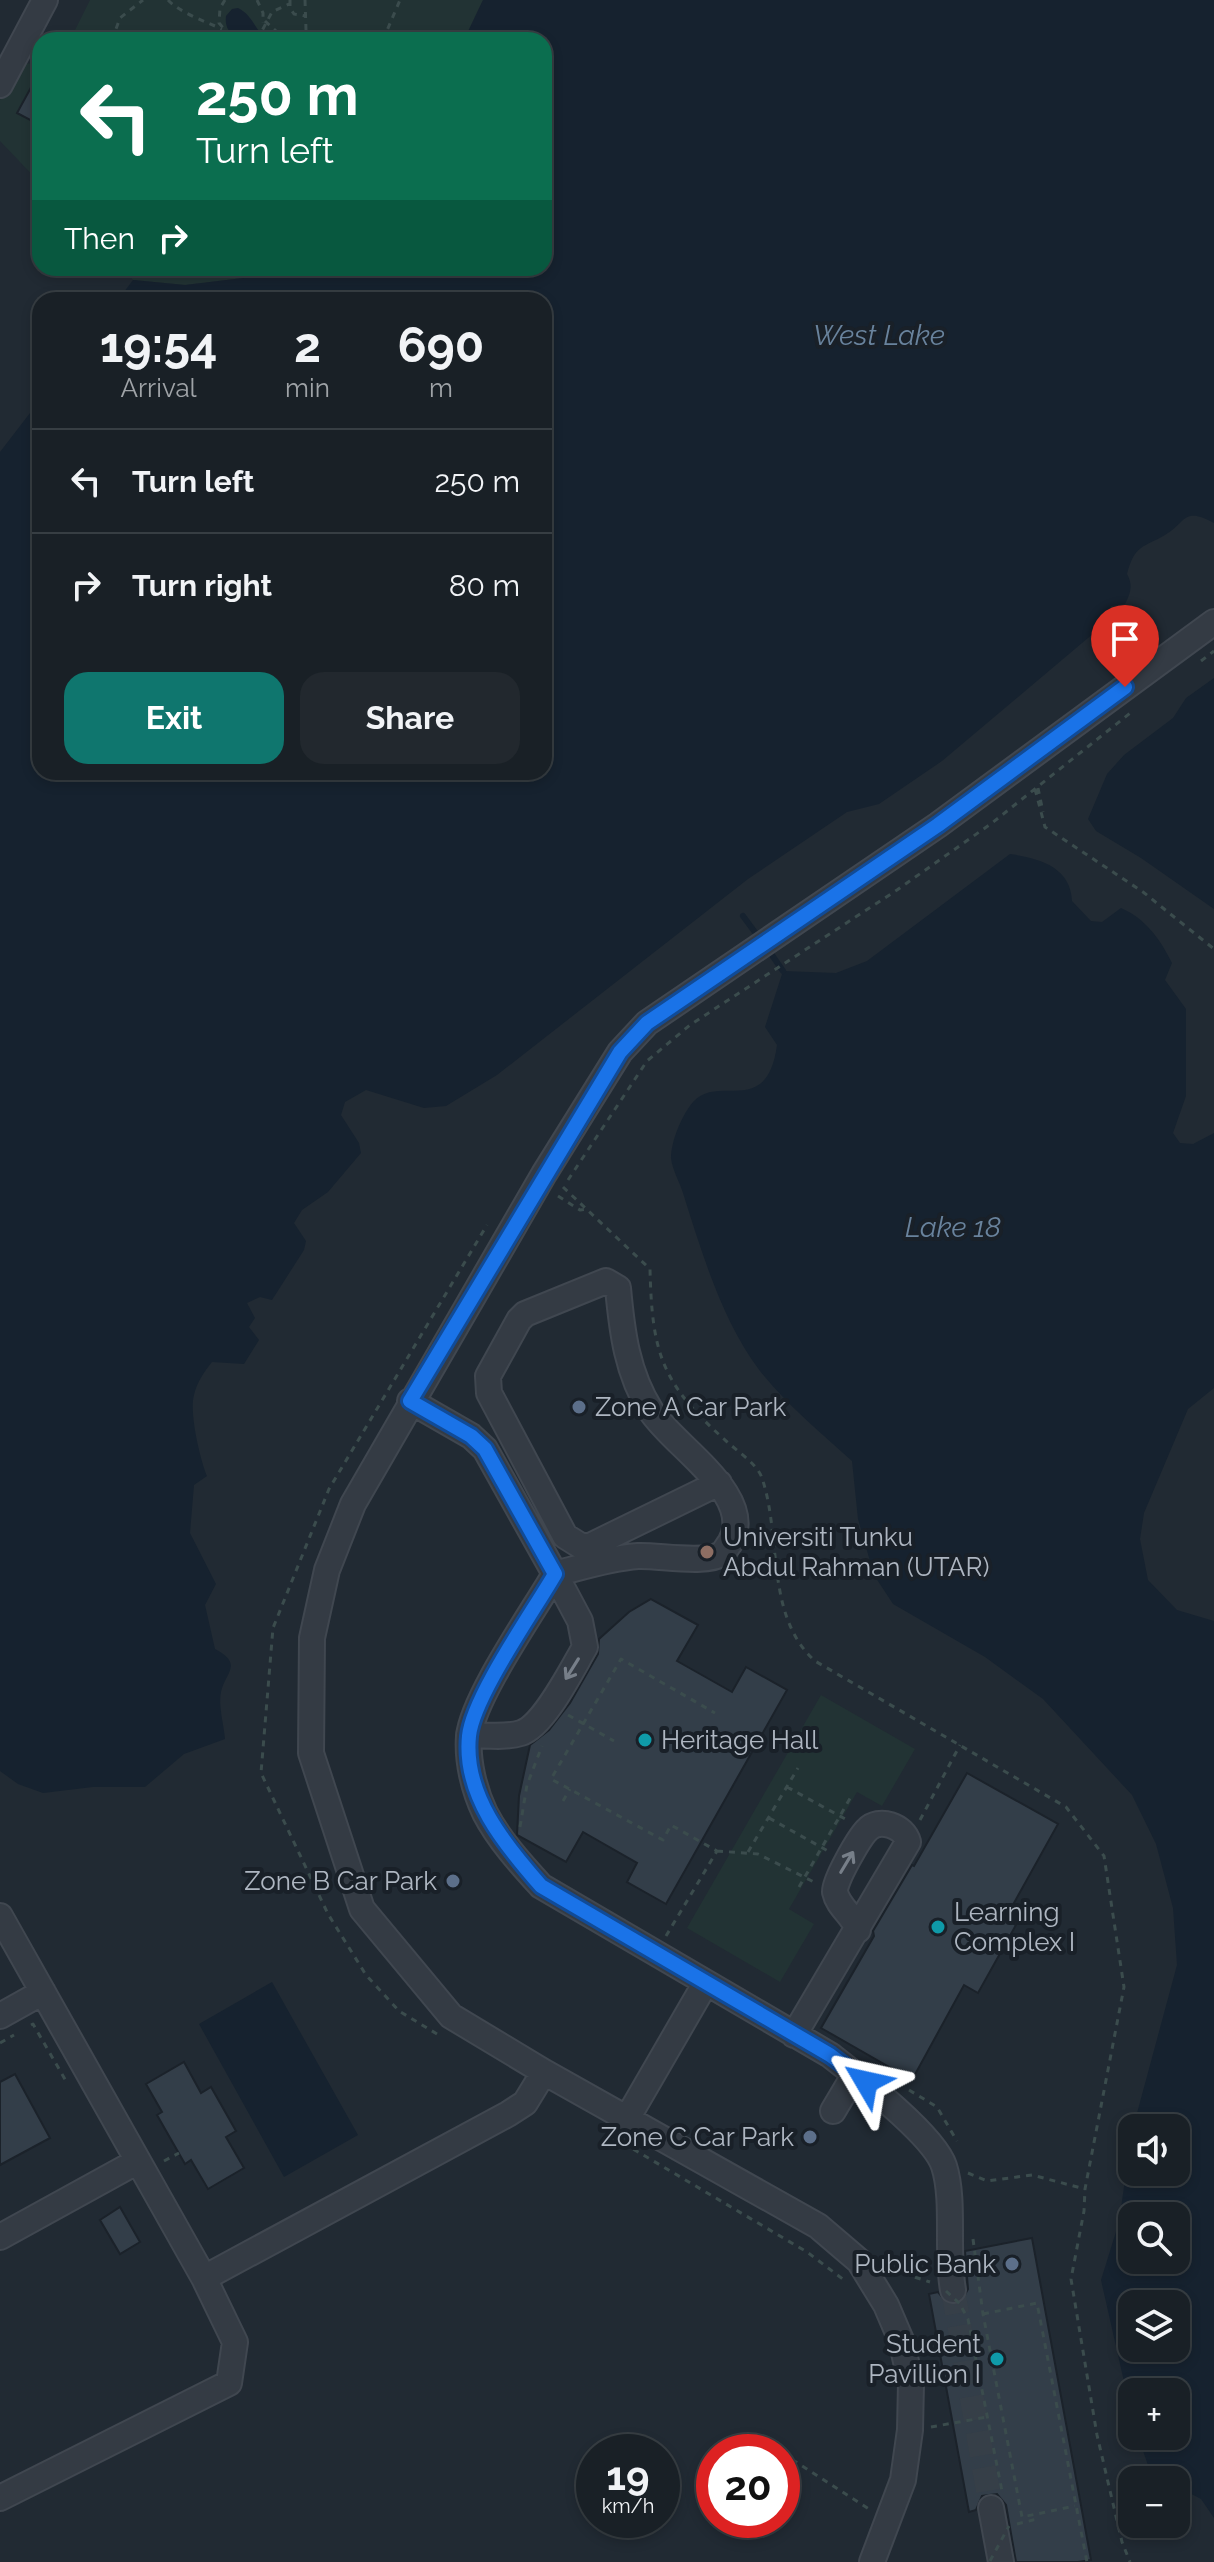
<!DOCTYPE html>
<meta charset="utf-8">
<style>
body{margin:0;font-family:Raleway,sans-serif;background:#22282e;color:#f1f3f6;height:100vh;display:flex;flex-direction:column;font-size:30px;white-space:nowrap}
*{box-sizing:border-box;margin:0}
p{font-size:26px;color:#9fa3a7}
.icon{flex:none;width:44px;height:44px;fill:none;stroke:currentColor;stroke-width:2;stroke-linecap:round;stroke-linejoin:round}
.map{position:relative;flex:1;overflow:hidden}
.panel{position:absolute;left:32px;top:292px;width:520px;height:488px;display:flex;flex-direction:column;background:#192026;border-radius:24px;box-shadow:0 4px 12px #0003,0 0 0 2px #373e43}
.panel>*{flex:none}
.hud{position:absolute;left:32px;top:32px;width:520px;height:244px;border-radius:24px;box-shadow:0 4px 12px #0003,0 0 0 2px #373e43;background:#0b6e4f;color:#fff;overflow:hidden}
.fabs{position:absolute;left:1118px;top:2114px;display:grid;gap:16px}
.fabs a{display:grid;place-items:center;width:72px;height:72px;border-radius:16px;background:#192026;box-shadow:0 4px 12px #0003,0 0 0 2px #373e43;font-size:40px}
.speed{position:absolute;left:576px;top:2434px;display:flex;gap:16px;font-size:40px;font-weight:700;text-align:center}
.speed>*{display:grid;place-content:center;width:104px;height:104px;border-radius:50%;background:#192026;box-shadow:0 4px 12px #0003,0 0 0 2px #373e43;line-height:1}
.speed small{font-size:20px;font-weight:400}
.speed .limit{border:12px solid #d22;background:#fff;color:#111}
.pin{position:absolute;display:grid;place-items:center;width:68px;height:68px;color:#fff;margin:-82px -34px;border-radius:50% 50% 50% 0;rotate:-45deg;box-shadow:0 0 8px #0007}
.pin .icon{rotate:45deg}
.me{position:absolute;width:88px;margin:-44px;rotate:306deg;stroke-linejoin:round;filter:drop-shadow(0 0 6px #0008)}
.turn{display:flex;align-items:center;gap:28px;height:168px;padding:0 32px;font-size:36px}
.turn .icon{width:104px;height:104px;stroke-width:2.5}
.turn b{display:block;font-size:56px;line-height:68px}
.then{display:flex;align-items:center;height:76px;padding:0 32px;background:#0003;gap:16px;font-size:30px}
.eta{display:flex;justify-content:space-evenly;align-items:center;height:136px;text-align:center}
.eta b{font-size:48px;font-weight:700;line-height:56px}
.cta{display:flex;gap:16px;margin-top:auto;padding:16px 32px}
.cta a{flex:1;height:92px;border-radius:24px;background:#0f766e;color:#fff;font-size:32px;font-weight:700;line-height:92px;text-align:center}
.cta a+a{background:#22282e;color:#f1f3f6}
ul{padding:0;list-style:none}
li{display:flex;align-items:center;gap:24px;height:104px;padding:0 32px;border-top:2px solid #373e43}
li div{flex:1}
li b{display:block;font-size:30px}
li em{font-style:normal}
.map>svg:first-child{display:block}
.green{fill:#223334}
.water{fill:#16222f;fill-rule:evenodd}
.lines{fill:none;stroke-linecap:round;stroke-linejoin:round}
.stream{stroke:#16222f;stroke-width:6}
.building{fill:#333e49;stroke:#1b222a;stroke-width:2}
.minor-tunnel{stroke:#363f48;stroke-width:24;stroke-dasharray:24 12;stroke-linecap:butt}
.minor-casing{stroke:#404750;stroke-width:28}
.path{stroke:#3b4c4d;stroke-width:3;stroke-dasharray:6 6;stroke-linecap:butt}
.minor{stroke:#343b44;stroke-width:24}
.path-bridge{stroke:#3b4c4d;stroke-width:3;stroke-dasharray:6 6;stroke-linecap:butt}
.oneway{stroke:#777f89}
.route-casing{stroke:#114b97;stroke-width:20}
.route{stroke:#1a73e8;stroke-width:14}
.service-dot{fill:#5c6f8a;stroke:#192028;stroke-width:3}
.education-dot{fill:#8d6e63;stroke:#192028;stroke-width:3}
.culture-dot{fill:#0f9aa8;stroke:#192028;stroke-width:3}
.labels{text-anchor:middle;stroke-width:8;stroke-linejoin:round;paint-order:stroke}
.poi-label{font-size:26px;fill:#aeb6c1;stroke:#192028;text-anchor:start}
.water-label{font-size:28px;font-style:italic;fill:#69839d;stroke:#192028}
</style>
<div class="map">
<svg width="1214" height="2562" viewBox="0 0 1214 2562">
<rect width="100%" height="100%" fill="#212a33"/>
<!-- green -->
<path class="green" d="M90 0H483L464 40H70Z
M17 63 40 64V183L0 141V100Z
M122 268H304L302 271 185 285 133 280Z
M821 1695 915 1749 882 1806 857 1792 789 1909 814 1924 780 1982 687 1928Z"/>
<!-- water -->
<path class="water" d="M483 0H1214V523C1183 506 1186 523 1165 535 1143 548 1135 544 1127 574 1133 585 1131 592 1125 604L1111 606 1101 627 942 761 879 804 847 812 748 879 497 1075 446 1106 424 1108 366 1090 345 1102 341 1115 359 1143 361 1153 328 1192 302 1210 294 1223 306 1241 304 1250 272 1300 260 1297 247 1303 255 1318 249 1327 259 1340 244 1364 212 1362C204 1372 197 1382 194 1395 189 1412 200 1459 207 1476L194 1485 190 1533 216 1584 205 1605 215 1649C244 1664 225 1673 221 1692 218 1705 224 1725 225 1739L184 1754 145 1787H93L43 1793 18 1784 0 1771V452L40 400V772H544V300H118L133 280 185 285 302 271 304 268H544V40H464Z
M238 8C253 15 255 31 268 40 250 40 223 41 226 16L232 9Z
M1214 678V909L1141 858 1096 831 1088 819 1107 774 1124 755 1173 718 1186 698Z
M1010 854C1039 858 1071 867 1072 901L1091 921 1102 922 1121 908C1146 919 1160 939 1172 963L1165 980 1186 1009V1096L1173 1133 1180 1143 1193 1144 1214 1133V1388L1188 1409 1144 1513 1140 1539 1148 1580 1177 1610 1214 1621V2518L1201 2499 1176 2486V2480H1164L1151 2474 1138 2436H1176V2392H1132V2417L1101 2280 1119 2222 1132 2130V2172H1176V2128H1133L1177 1965 1173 1908 1156 1844 1132 1795 1043 1699 985 1657 893 1604 874 1575 858 1519 852 1461C821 1433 786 1404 760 1371 722 1321 702 1253 683 1193 680 1183 672 1169 671 1158 671 1141 682 1115 693 1102 718 1073 767 1119 777 1045L765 1027 783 971 836 973 867 961ZM1132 2216H1176V2260H1132ZM1176 2304V2348H1132V2304Z
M272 1982 358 2135 284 2177 199 2024Z"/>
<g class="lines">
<!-- stream -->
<path class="stream" d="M743 916 760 939
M767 948 783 971"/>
</g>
<!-- building -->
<path class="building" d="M40 71V110L34 122 17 113Z
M651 1599 698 1625 677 1661 732 1692 746 1667 787 1690 666 1904 627 1882 637 1863 583 1832 566 1862 517 1835 519 1796 530 1745 549 1730 570 1703 598 1654 599 1639 629 1612Z
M967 1773 1058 1824 1005 1919 1016 1925 978 1993 964 1985 912 2080 821 2028 874 1936 873 1931 912 1865 914 1866Z
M184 2062 201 2093 211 2087 236 2131 226 2137 244 2168 208 2189 191 2160 185 2164 157 2115 162 2112 146 2084Z
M15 2074 50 2138 0 2165V2082Z
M120 2207 140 2242 120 2254 100 2220Z
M1032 2238 1091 2560 1078 2562H1016L1006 2505 997 2494 982 2496 976 2510 969 2512 929 2294 938 2292 948 2304 961 2302 968 2289 965 2251Z"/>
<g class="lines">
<!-- minor-tunnel -->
<path class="minor-tunnel" d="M953 2290 991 2508"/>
<defs>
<path id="minor" d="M0 85 45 0
M410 1401 471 1436 485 1449 555 1574C533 1612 473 1697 469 1736 467 1761 474 1790 485 1813 499 1840 521 1864 541 1886L830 2055C857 2076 934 2135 944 2166 955 2200 946 2252 953 2290
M469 1735C485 1735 505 1738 521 1733 544 1726 572 1669 585 1647L580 1621 555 1574C582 1567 610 1558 638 1556 659 1555 707 1565 723 1553 724 1552 729 1544 730 1543 758 1496 673 1446 651 1411 627 1373 622 1332 618 1288L606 1281 525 1314 519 1320 488 1376 489 1393 565 1536 581 1546H590L719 1483
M0 1916 204 2278 235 2342 229 2383 0 2498
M0 2016 43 1992
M794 2035 908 1842C904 1826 879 1817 867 1830 859 1838 833 1883 835 1892 838 1907 854 1916 858 1930
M833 2111 855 2074
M628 2117 705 1984
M0 2237 138 2161
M204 2278 508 2114 525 2103 544 2072
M991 2508 1001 2562
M872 2562 903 2480 910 2430 911 2383 901 2340 886 2305 859 2261 818 2226 544 2072 451 2016 362 1909 311 1753 312 1638 327 1570 353 1504 544 1174 620 1052 647 1023 938 825 1214 622"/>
</defs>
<!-- minor casing -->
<use href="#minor" class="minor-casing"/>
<!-- path -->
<path class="path" d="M168 0C179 12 206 22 222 29
M225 0 220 8 219 23 234 40
M257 0 263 13V23
M290 0V8L294 14 306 16
M305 0 306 30 311 40
M265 21 286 40
M112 40 120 18 143 0
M257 40 272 12 289 4
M383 40 400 0
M1201 661 1214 651
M1038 788 1043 812
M1035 789 1045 827 1143 892 1214 949
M568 1180 647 1061 690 1025 897 890 992 823 1134 710
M563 1187 650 1269C652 1352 661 1383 724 1439 735 1450 757 1463 762 1478 782 1537 765 1616 815 1661L1066 1807 1104 1856 1124 1987 1085 2189 1084 2211 1071 2279 1097 2435 1122 2542 1130 2562
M558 1196 580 1210 588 1209
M568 1715 614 1741
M787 1787 847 1820
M563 1801 570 1789
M769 1818 828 1851
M920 1820 960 1745
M520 1827 527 1785 542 1746
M717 1851 758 1854 814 1882
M748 1852 798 1768
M799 1887 852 1795
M666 1936 717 1851 671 1825 663 1840 551 1779 621 1659 715 1713
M31 2025 33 2024 66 2081
M437 2034 399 2011 366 1975 328 1914 261 1773 273 1628 329 1489 487 1225
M0 2043 14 2035
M909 2090 937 2107 957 2141
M623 2143 807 2252 844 2280
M164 2161 179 2153
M968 2173 987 2181 1032 2175 1085 2189
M973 2239 983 2314 1022 2517 1075 2506
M892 2270 930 2282
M962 2308 968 2319 1002 2491
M983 2314 1037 2303 1087 2562
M931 2427 987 2417
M763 2441 781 2452
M782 2453 869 2509
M1017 2524 1033 2520 1032 2516"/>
<!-- minor -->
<use href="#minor" class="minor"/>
<!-- path-bridge -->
<path class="path-bridge" d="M946 2291 960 2304
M990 2561 1009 2526"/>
</g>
<!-- one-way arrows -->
<defs><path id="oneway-shaft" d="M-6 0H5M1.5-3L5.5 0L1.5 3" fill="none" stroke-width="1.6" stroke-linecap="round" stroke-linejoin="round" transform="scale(2)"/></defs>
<g class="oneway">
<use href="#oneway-shaft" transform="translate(572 1669) rotate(122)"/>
<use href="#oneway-shaft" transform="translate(847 1862) rotate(-59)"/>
</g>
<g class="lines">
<defs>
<path id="route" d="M866 2082 830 2055 541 1886C505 1845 463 1795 469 1736 473 1697 533 1612 555 1574L485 1449 471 1436 410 1401 620 1052 647 1023 938 825 1125 687"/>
</defs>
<!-- route casing -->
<use href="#route" class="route-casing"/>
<!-- route -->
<use href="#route" class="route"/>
</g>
<!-- markers -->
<g class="service-dot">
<circle cx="579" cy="1407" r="8"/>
<circle cx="453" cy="1881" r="8"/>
<circle cx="810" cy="2137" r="8"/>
<circle cx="1012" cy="2264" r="8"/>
</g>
<circle class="education-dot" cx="707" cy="1552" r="8"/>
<g class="culture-dot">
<circle cx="645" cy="1740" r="8"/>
<circle cx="938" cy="1927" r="8"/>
<circle cx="997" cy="2359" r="8"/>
</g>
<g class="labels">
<!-- poi labels -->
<g class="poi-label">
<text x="595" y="1416">Zone A Car Park</text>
<text x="723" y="1546">Universiti Tunku<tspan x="723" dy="30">Abdul Rahman (UTAR)</tspan></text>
<text x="661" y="1749">Heritage Hall</text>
<text x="437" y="1890" text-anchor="end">Zone B Car Park</text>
<text x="954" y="1921">Learning<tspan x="954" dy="30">Complex I</tspan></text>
<text x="794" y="2146" text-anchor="end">Zone C Car Park</text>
<text x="996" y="2273" text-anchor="end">Public Bank</text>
<text x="981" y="2353" text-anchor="end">Student<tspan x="981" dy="30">Pavillion I</tspan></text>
</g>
<!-- water labels -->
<g class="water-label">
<text x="879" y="345">West Lake</text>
<text x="953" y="1237">Lake 18</text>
</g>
</g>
</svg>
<div class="fabs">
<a><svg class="icon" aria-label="sound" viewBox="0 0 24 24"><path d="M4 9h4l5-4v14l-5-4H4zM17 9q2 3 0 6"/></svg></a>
<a><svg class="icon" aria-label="search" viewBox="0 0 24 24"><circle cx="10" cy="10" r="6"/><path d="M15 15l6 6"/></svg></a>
<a><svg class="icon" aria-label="layers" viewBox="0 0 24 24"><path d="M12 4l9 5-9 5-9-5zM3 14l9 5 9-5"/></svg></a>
<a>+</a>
<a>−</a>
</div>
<div class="speed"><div>19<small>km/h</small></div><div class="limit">20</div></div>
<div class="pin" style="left:1125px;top:687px;background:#d93025"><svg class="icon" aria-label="arrive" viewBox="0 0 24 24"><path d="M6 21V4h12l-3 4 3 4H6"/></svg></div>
<svg class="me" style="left:866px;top:2082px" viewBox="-20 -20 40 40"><path d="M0-17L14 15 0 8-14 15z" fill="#1a73e8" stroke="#fff" stroke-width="4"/></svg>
<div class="hud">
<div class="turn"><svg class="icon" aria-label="left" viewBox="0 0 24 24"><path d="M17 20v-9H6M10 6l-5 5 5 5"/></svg><div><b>250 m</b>Turn left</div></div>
<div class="then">Then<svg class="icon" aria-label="right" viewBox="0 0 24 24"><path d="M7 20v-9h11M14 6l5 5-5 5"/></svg></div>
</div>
<section class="panel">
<div class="eta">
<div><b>19:54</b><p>Arrival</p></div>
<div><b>2</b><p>min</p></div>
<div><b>690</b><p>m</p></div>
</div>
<ul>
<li><svg class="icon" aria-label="left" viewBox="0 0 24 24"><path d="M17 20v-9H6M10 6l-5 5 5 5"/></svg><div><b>Turn left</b></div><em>250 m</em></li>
<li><svg class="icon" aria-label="right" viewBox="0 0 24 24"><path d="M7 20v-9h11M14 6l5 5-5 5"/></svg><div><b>Turn right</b></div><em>80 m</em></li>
</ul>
<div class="cta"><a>Exit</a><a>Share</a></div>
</section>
</div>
